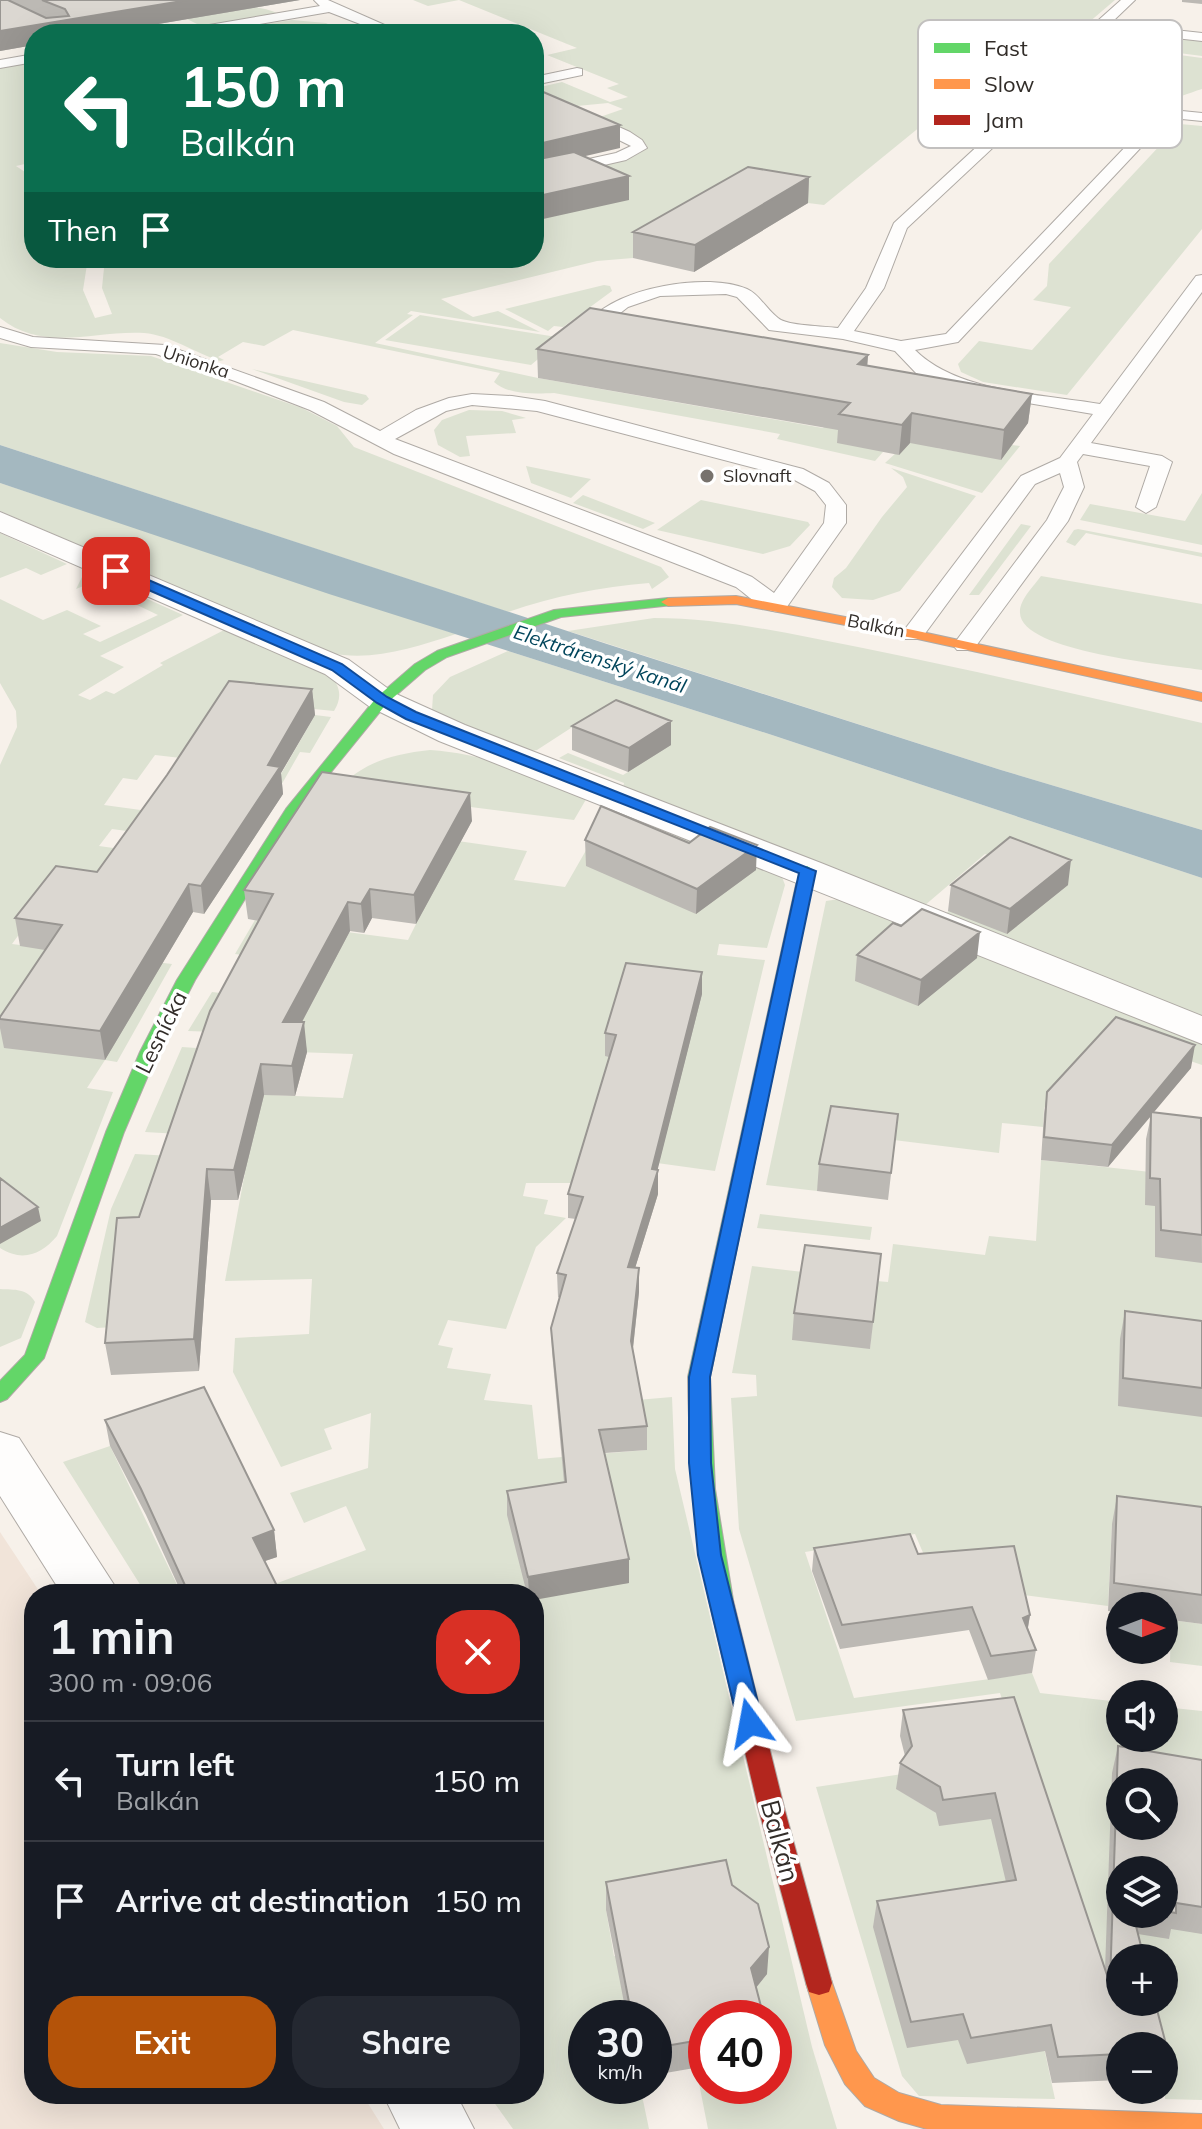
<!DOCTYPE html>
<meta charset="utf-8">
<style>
body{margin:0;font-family:Mulish,sans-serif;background:#242831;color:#f1f3f6;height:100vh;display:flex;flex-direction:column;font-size:30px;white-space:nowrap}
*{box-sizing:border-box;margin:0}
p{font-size:26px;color:#9ea1a6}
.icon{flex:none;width:44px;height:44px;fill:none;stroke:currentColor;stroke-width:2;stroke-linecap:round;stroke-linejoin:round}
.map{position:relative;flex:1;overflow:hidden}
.side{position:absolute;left:24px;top:1584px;width:520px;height:520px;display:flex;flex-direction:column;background:#171b24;border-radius:32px;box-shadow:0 8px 32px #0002}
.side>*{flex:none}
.banner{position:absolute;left:24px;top:24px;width:520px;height:244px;border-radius:32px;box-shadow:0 8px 32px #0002;background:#0b6e4f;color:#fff;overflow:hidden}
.needle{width:52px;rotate:90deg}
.tools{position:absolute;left:1106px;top:1592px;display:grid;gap:16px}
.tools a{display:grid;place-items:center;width:72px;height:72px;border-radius:50%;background:#171b24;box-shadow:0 8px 32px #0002;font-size:40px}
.speed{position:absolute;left:568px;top:2000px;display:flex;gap:16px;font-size:40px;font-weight:700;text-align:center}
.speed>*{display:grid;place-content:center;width:104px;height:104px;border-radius:50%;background:#171b24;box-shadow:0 8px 32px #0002;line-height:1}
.speed small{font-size:20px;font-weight:400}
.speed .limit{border:12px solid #d22;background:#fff;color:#111}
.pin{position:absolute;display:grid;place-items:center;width:68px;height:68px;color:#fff;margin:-34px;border-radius:16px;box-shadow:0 4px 12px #0006}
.me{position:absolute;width:88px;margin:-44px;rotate:347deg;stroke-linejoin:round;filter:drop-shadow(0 0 6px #0008)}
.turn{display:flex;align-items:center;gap:28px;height:168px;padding:0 24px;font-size:36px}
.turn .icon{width:104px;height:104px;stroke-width:2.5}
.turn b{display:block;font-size:56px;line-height:68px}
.then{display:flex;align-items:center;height:76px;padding:0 24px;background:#0003;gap:16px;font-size:30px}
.round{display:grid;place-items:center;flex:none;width:84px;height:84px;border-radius:32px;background:#242831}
.summary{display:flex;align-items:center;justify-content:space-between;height:136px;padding:0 24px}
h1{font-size:48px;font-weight:700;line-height:60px}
.action{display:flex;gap:16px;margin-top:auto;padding:16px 24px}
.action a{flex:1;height:92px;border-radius:32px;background:#b45309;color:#fff;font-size:32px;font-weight:700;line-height:92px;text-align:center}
.action a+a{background:#242831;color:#f1f3f6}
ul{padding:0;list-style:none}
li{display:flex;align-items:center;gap:24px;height:120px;padding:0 24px;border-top:2px solid #363941}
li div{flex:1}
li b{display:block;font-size:30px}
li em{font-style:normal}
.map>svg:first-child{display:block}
.built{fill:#f1e4d9}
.green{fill:#dde2d2;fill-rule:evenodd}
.water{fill:#a4b8c0}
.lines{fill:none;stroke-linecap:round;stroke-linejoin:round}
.lane-casing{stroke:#afaaa5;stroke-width:2}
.street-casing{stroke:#afaaa5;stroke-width:2}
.fast-casing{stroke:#afaaa5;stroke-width:2}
.slow-casing{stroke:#afaaa5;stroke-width:2}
.jam-casing{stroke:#afaaa5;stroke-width:2}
.lane{fill:#fefdfc;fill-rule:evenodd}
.street{fill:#fefdfc;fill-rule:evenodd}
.fast{fill:#63d668;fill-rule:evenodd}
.slow{fill:#ff974d;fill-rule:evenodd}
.jam{fill:#b3261e;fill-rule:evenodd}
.wall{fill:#bcb9b4;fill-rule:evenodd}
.shaded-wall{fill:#999692}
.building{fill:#dbd7d1;stroke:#999692;stroke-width:2;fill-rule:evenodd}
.route{fill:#1a73e8;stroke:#114b97;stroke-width:2}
.poi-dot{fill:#77726d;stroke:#fff;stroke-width:3}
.labels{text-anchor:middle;stroke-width:7;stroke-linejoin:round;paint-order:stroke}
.far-street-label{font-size:18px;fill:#322d29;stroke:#fff}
.far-poi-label{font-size:18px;fill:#322d29;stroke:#fff;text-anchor:start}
.far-water-label{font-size:20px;font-style:italic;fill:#01455b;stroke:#fff}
.street-label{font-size:22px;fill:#322d29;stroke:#fff}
.near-street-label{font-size:26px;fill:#322d29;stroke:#fff}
.key{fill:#fff;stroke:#c2c0bf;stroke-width:2}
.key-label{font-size:22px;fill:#322d29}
</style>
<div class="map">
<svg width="1202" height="2129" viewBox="0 0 1202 2129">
<rect width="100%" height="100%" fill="#f7f1ea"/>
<!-- built -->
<path class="built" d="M0 1532 41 1594H34V2094H362L384 2129H0Z"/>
<!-- green -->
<path class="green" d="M231 0C248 8 262 6 279 14L203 27 173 12Z
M413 0H1115L1033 70 1018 75 980 78 824 205 808 203 633 258 597 261 441 299 473 317 498 311 540 332 411 311 407 314 413 315 375 343 538 378 823 428 840 410 883 452 875 461 777 439 780 434 554 393C535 394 508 395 494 382L500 373 293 330 264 346 243 342 218 357 224 360 220 361C195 353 170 335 144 333 94 330 44 353 0 318V67L26 62 34 67 27 71 34 75V162L16 166 34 178V258H88L83 290 95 318 112 314 102 288 105 258H534V221L567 173C587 168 637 162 647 146L640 138 600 117 623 109 608 103 577 106 536 88 562 82 610 102 628 97 607 88 619 84 547 55 577 48 459 0 428 6Z
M292 20 326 23 346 34H332L313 25 277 31 268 26 226 34H199Z
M1154 35 1202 41V56L1179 53 1181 48 1159 47 1172 54 1202 58V89C1189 93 1173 100 1160 101 1141 103 1075 91 1063 79L1064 74C1102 38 1100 36 1154 35Z
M1180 124 1202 126V229L1067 395 983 382 961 372 958 364 979 341 1032 350 1071 307 1033 300 1047 286 1049 264Z
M604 285 610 286 612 291 563 327 554 326 548 331 505 309Z
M420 315 563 338 531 365 385 340Z
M0 343 57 352 151 356 302 408 337 426 354 447 661 567 669 577 652 589 649 583C600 587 555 596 508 612L0 445Z
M252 369 366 395 369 399 362 405 344 402Z
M469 410 502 411 526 418 512 420 516 433 466 436 470 456 460 457 438 445 434 430 442 420Z
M920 431 937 448 1000 459 1012 445 1020 446 982 493 885 463Z
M526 466 591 479 571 498 531 483Z
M891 468 976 496 900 591 873 600 842 598 832 587 834 578 846 568 882 517 907 487 903 477Z
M0 483 456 634C415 647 373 662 330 653L0 511Z
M1202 493V545L1080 520 1090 504 1185 521Z
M583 495 655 523 643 529 573 503Z
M701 500 808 522 810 525 790 546 763 554 657 530Z
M1021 524 1031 526 979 595H969Z
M1078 529 1202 553V557L1086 533 1075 546 1066 542 1074 530Z
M0 533 67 564 41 575 26 568 0 578Z
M85 571 183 615 100 656 124 667 78 695 90 700 106 691 114 694 163 665 160 663 228 628 328 674C340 684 343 697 334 711L235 701 198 760 155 755 137 780 123 778 104 805 148 811 134 832 112 829 99 846 135 851 102 898 50 892 12 944 172 964 117 1062 105 1060 87 1088 113 1092 57 1236C41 1255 22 1262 0 1248V765L17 727 16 711 0 683V599L43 620 67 610 101 626 83 634 100 642 158 615 91 583 76 589Z
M1041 576 1202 604V670C1170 665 1021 652 1020 613 1019 600 1034 586 1041 576Z
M654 618C723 618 790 634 858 647 973 670 1087 697 1202 723V830L1001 770 568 631Z
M508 651 772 735 1202 878V1018L945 914 950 910 1067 885 985 854 924 906 623 788 624 783 559 758 568 753 623 775 628 772 591 715 537 750 525 752 438 716 432 710 433 695 450 677Z
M315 715 331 717 310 753 300 752 279 789 273 788Z
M430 750C488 754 534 775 588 796L574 820 455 805 437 838 527 851 514 880 565 887 612 805 782 877 785 885 767 948 719 944 717 955 765 960 715 1171 657 1163 579 1183H526L523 1196 548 1200 544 1214 566 1218 536 1247 506 1329 448 1320 438 1345 453 1348 447 1368 491 1374 484 1400 532 1405 538 1459 646 1450 637 1400 672 1397 675 1469 812 2047 837 2129H708L696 2068 706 2066V2086H774V2018H755L606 1910 614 1956H621L627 2018H586V2086H640L649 2129H513L488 2094H534V1594H248L366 1550 346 1506 304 1523 290 1493 368 1468 371 1413 324 1429 332 1449 281 1467 233 1372 235 1338 309 1334 312 1279 225 1281 245 1172 180 1134 145 1132 182 1047 211 1049 198 1092 343 1098 353 1054 268 1051 272 1034 188 1031 212 992 238 995 233 1006 305 1016 330 968 235 954 255 920 408 940 426 904 343 784C369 760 395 754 430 750Z
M846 898 1202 1041V1065L1109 1033 1044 1108 1043 1127 1002 1123 999 1153 829 1132 817 1191 766 1185 826 901Z
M135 1154 173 1156 114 1327 97 1328 85 1322 111 1209Z
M1041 1160 1196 1177 1202 1181V1535L1112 1524 1108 1606 1016 1594 933 1576 915 1534 805 1552 854 1698 1032 1673 1040 1693 1120 1702V1738H1164V1707L1202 1711V2100L1165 2099 1164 2046 1129 2002H1164V1958H1120V1976L1026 1964 1055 2099 919 2096 902 2076 816 1787 909 1773 897 1789 936 1813 1039 1812 1000 1693 796 1721 739 1529 731 1398 757 1396 756 1375 732 1373 752 1266 803 1272 870 1349 876 1281 888 1282 893 1244 985 1255 989 1236 1036 1241ZM1120 1782H1164V1826H1120ZM1120 1870H1164V1914H1120Z
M760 1214 872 1227 870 1240 757 1228Z
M0 1289C15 1290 27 1288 35 1302L21 1338 0 1347Z
M110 1446 181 1593 146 1594 63 1462Z
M1171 1620 1202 1624V1666L1170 1662Z"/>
<!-- water -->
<path class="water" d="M0 445 607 644 1001 770 1202 830V878L772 735 329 594 0 483Z"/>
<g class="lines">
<defs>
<path id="lane" d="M314 0H328L405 34H386L329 12 203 34H173L180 30 320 6Z
M1121 0H1135L1111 23 1202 33V41L1104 30 1049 79 1047 97 907 228 884 288 854 331 901 341 946 334 1153 118 1182 111 1202 113V121L1182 119 1163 124 958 342 915 350C958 393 1042 394 1100 404L1196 276 1202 275V292L1091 443 1162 456 1172 462 1156 507 1146 513 1136 507 1150 466 1083 454 1077 462 1084 487 1068 521 973 650H957L953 645 1047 520 1064 487 1060 473 1035 484 921 639H905L901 634 905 629 1021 476 1060 458 1093 414 952 390 916 373 895 351 843 339 769 330 737 297 726 294 660 296 628 307 605 325H593L590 321C617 287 708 272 747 289 759 294 767 310 778 318 787 326 824 326 838 328L866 288 894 223 1035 93 1037 75Z
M34 54V62L0 68V60Z
M577 68 582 69V75L534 85V77Z
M534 89 630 132 642 140 647 148 626 160 534 181V171L616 153 631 146 534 98Z
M34 165V176L29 174 26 170Z
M0 327 33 337 165 345 324 402 380 431 416 410 449 398 472 394 512 396 545 401 803 469 829 483 843 501 846 505V523L784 611C766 615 750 597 736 587L394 454 310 410 235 381 156 354 31 347 0 338ZM472 405 537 411 789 477 815 491 826 505 824 523 774 593 752 577 700 555 395 439 446 411Z"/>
<path id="street" d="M0 512 349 660 394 693 465 725 821 863 1202 1016V1044L439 741 370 707 325 674 0 532Z
M0 1432 19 1438 120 1594H62L0 1496Z
M383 2094H456L474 2129H400Z"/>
<path id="fast" d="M668 598 673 599V605L561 617 447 657 425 670 387 703 297 814 195 980 158 1052 124 1132 44 1358 7 1399 0 1402V1381L25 1355 106 1132 140 1052 177 980 286 809 377 697 415 664 437 651 554 610Z
M807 866 815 871 710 1377 715 1489 733 1600 729 1607 721 1609 713 1607 709 1600C694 1526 689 1452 688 1377L799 871Z"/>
<path id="slow" d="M736 596 913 630 1202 693V701L913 638 736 604 668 606 661 602 668 598Z
M819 1971 829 1974 856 2051 874 2078 899 2093 941 2105 1202 2114V2129H927L899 2121 865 2106 845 2084 825 2045 806 1983 809 1974Z"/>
<path id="jam" d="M721 1591 729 1593 733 1600 784 1807 832 1983 829 1992 819 1995 809 1992 806 1983 758 1807 709 1600 713 1593Z"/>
</defs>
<!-- lane casing -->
<use href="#lane" class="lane-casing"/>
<!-- street casing -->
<use href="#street" class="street-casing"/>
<!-- fast casing -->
<use href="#fast" class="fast-casing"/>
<!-- slow casing -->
<use href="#slow" class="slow-casing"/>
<!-- jam casing -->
<use href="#jam" class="jam-casing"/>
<!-- lane -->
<use href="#lane" class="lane"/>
<!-- street -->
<use href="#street" class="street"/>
<!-- fast -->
<use href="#fast" class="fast"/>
<!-- slow -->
<use href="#slow" class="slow"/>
<!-- jam -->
<use href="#jam" class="jam"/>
</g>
<!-- wall -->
<path class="wall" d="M0 0H300L99 34H34V45L0 51Z
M1182 0H1202V4L1182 2Z
M809 177 808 203 694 272 633 258V232Z
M537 349 868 355 867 366 1032 394 1028 423 1001 460 910 443 899 455 837 443 838 430 538 378Z
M312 689 315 715 281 773 283 794 204 914 193 912 105 1060 4 1048 0 1028V1017L45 950 20 946 15 918 97 872Z
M572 726 671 745 628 772 572 750Z
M472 821 416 924 372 918 364 933 350 931 302 1022 307 1052 295 1096 264 1095 238 1200H211L199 1371 111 1375 105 1343 139 1217 259 921 248 919 244 890Z
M585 840 756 870 696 914 586 866Z
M951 885H1068L1007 934 948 911Z
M857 955 977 958 918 1006 855 981Z
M702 972V994L657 1170 658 1194 635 1268 639 1292 633 1349 647 1426V1450L605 1453 629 1583 527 1594 507 1515V1491L564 1482 552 1352 551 1328 560 1298 558 1297 557 1273 576 1219 568 1218V1194L609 1057 605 1056V1033Z
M1191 1068 1153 1112 1201 1118 1202 1263 1155 1257V1206L1145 1205 1146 1139 1151 1116 1108 1167 1041 1160 1044 1114 1047 1092Z
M898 1114 888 1200 817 1191 819 1164Z
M878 1281 870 1349 792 1340 794 1313Z
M1125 1311 1202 1321V1417L1118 1406 1120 1339Z
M105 1420 274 1530 277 1557 265 1561 281 1594H182L146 1515 110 1446Z
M1117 1496 1202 1507V1624L1164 1619V1606H1120V1613L1108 1611 1112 1524Z
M814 1548 918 1554 1030 1615 1028 1628 1036 1650 1032 1673 988 1680 969 1630 840 1649 812 1571Z
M1014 1697 1105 1970 1112 1773 1118 1746 1202 1760V1934L1171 1929 1169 1939 1138 1934 1168 2052 1164 2067V2046H1120V2080L1052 2083 1045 2051 967 2064 958 2040 907 2048 873 1927 877 1901 1006 1882 991 1819 939 1826 936 1813 896 1789 900 1763 905 1756 900 1736 903 1710ZM1164 1870V1914H1120Z
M606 1882 732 1885 767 1974 756 1988 706 2018V2066L654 2075V2018H627L606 1910Z"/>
<!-- shaded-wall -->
<path class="shaded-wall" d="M188 0H300L99 34H34V45L0 51V31Z
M620 125V148L534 168V145Z
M629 176V200L534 221V197Z
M809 177 808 203 694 272 695 245Z
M868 355 866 383 858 364Z
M1032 394 1028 423 1001 460 1004 430Z
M912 413 910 443 899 455 902 425Z
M312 689 315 715 281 773 283 794 204 914 201 886 268 765Z
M671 721V745L628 772 629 748Z
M470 793 472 821 416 924 414 895Z
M757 845 756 870 696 914 697 889Z
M1071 860 1068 885 1007 934 1010 909Z
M189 884 193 912 105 1060 100 1031Z
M370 889 372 918 364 933 361 904Z
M348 902 350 931 286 1052 283 1022Z
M980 932 977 958 918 1006 921 980Z
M702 972V994L653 1188 658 1170V1194L628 1291V1267L652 1169Z
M304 1022 307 1052 295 1096 292 1066Z
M1195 1045 1191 1068 1108 1167 1112 1145Z
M261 1064 264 1095 238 1200 234 1170Z
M207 1169 211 1200 199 1371 194 1339Z
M38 1207 41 1221 0 1244V1228Z
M639 1268V1292L631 1365V1341Z
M274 1530 277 1557 256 1564 253 1538Z
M629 1559V1583L534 1600V1594H529L528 1577Z
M1030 1615 1026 1638 1023 1618Z
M769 1947 767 1974 749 1996 751 1968Z"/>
<!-- building -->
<path class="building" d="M0 0H8L46 18 69 16 65 9 42 0H188L0 31Z
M534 88 620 125 534 145Z
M574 152 629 176 534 197V160Z
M748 167 809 177 695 245 633 232Z
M590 308 868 355 858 364 1032 394 1004 430 912 413 902 425 839 414 850 403 537 349Z
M229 681 312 689 268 765 280 767 201 886 189 884 100 1031 0 1019V1017L62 925 15 918 56 866 97 872 167 775Z
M616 700 671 721 629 748 572 726Z
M322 772 470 793 414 895 370 889 361 904 348 902 283 1022H304L292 1066 261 1064 234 1170 207 1169 194 1339 105 1343 117 1218 139 1217 210 1011 273 894 244 890Z
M601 806 689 843 710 827 757 845 697 889 585 840Z
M1010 837 1071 860 1010 909 951 885Z
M922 909 980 932 921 980 857 955 893 923 901 926Z
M626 963 702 972 652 1169 658 1170 628 1267 639 1268 631 1341 647 1426 599 1430 629 1559 528 1577 507 1491 566 1482 551 1328 566 1275 557 1273 583 1197 568 1194 616 1035 605 1033Z
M1116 1017 1195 1045 1112 1145 1044 1137 1047 1092Z
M831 1106 898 1114 891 1173 819 1164Z
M1151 1112 1201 1118 1202 1235 1161 1230 1160 1179 1150 1178Z
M0 1178 38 1207 0 1228Z
M805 1245 881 1254 873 1322 794 1313Z
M1125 1311 1202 1321V1388L1123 1378Z
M204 1387 274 1530 253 1538 281 1594H189L141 1489 105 1420Z
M1117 1496 1202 1507V1595L1114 1583Z
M910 1534 918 1554 1014 1546 1030 1615 1023 1618 1036 1650 991 1656 972 1607 842 1625 814 1548Z
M1014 1697 1110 1984 1118 1746 1202 1760V1907L1176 1903V1913L1164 1911V1870H1120V1914H1133L1144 1958H1120V2002H1155L1168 2052H1164V2046H1120V2054L1058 2057 1051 2025 971 2038 963 2014 911 2022 877 1901 1016 1880 995 1793 943 1800 940 1787 900 1763 912 1746 903 1710ZM1120 1782H1164V1826H1120Z
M726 1860 732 1885 758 1904 769 1947 751 1968 764 2018H706V2039L654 2048V2018H632L606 1882Z"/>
<!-- route -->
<path class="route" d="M112 568H121L342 664 387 697 416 712 816 871 710 1377 711 1463 721 1555 763 1723 759 1730 750 1734 741 1730 738 1723 698 1555 689 1463V1377L799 873 406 719 377 703 332 670 112 574Z"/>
<!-- markers -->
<circle class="poi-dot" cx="707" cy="476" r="8"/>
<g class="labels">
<!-- far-street labels -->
<g class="far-street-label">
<text transform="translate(196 362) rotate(18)" y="6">Unionka</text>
<text transform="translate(876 626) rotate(11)" y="6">Balkán</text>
</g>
<!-- far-poi labels -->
<g class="far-poi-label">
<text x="723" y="482">Slovnaft</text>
</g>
<!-- far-water labels -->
<g class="far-water-label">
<text transform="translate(600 659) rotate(18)" y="7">Elektrárenský kanál</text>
</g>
<!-- street labels -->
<g class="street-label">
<text transform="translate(161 1032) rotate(-64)" y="8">Lesnícka</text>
</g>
<!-- near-street labels -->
<g class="near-street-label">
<text transform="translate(780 1841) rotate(75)" y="9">Balkán</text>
</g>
</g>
<!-- legend -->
<rect x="918" y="20" width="264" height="128" rx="12" class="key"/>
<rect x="934" y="43" width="36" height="10" fill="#63d668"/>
<rect x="934" y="79" width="36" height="10" fill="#ff974d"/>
<rect x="934" y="115" width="36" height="10" fill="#b3261e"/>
<g class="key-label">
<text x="984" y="56">Fast</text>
<text x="984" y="92">Slow</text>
<text x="984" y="128">Jam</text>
</g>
</svg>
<div class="tools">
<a><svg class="needle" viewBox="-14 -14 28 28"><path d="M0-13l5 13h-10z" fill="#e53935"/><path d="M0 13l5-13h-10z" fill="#9ea1a6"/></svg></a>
<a><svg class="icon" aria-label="sound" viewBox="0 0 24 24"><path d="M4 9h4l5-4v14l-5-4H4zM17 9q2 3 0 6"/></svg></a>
<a><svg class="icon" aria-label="search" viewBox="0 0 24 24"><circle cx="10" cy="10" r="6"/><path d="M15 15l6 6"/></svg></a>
<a><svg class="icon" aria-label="layers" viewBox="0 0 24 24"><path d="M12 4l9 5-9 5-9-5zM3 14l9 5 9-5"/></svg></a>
<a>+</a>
<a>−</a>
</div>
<div class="speed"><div>30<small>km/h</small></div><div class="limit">40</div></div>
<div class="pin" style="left:116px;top:571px;background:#d93025"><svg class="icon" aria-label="arrive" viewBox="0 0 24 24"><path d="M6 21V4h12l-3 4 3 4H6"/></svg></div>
<svg class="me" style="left:750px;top:1723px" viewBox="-20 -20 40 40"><path d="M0-17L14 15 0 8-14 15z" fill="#1a73e8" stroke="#fff" stroke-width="4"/></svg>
<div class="banner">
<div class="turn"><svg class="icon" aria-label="left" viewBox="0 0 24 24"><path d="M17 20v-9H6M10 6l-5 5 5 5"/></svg><div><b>150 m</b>Balkán</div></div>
<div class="then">Then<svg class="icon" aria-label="arrive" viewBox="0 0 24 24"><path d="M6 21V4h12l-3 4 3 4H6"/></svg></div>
</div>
<section class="side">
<div class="summary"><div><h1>1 min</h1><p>300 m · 09:06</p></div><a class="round" style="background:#d93025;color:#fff"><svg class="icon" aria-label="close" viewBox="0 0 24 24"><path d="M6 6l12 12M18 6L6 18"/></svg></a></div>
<ul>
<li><svg class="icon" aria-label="left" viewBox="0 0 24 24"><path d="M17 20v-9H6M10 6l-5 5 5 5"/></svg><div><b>Turn left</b><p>Balkán</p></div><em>150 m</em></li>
<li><svg class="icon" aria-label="arrive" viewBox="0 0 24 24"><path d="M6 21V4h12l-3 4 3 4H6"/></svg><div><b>Arrive at destination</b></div><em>150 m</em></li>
</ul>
<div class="action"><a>Exit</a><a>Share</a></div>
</section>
</div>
